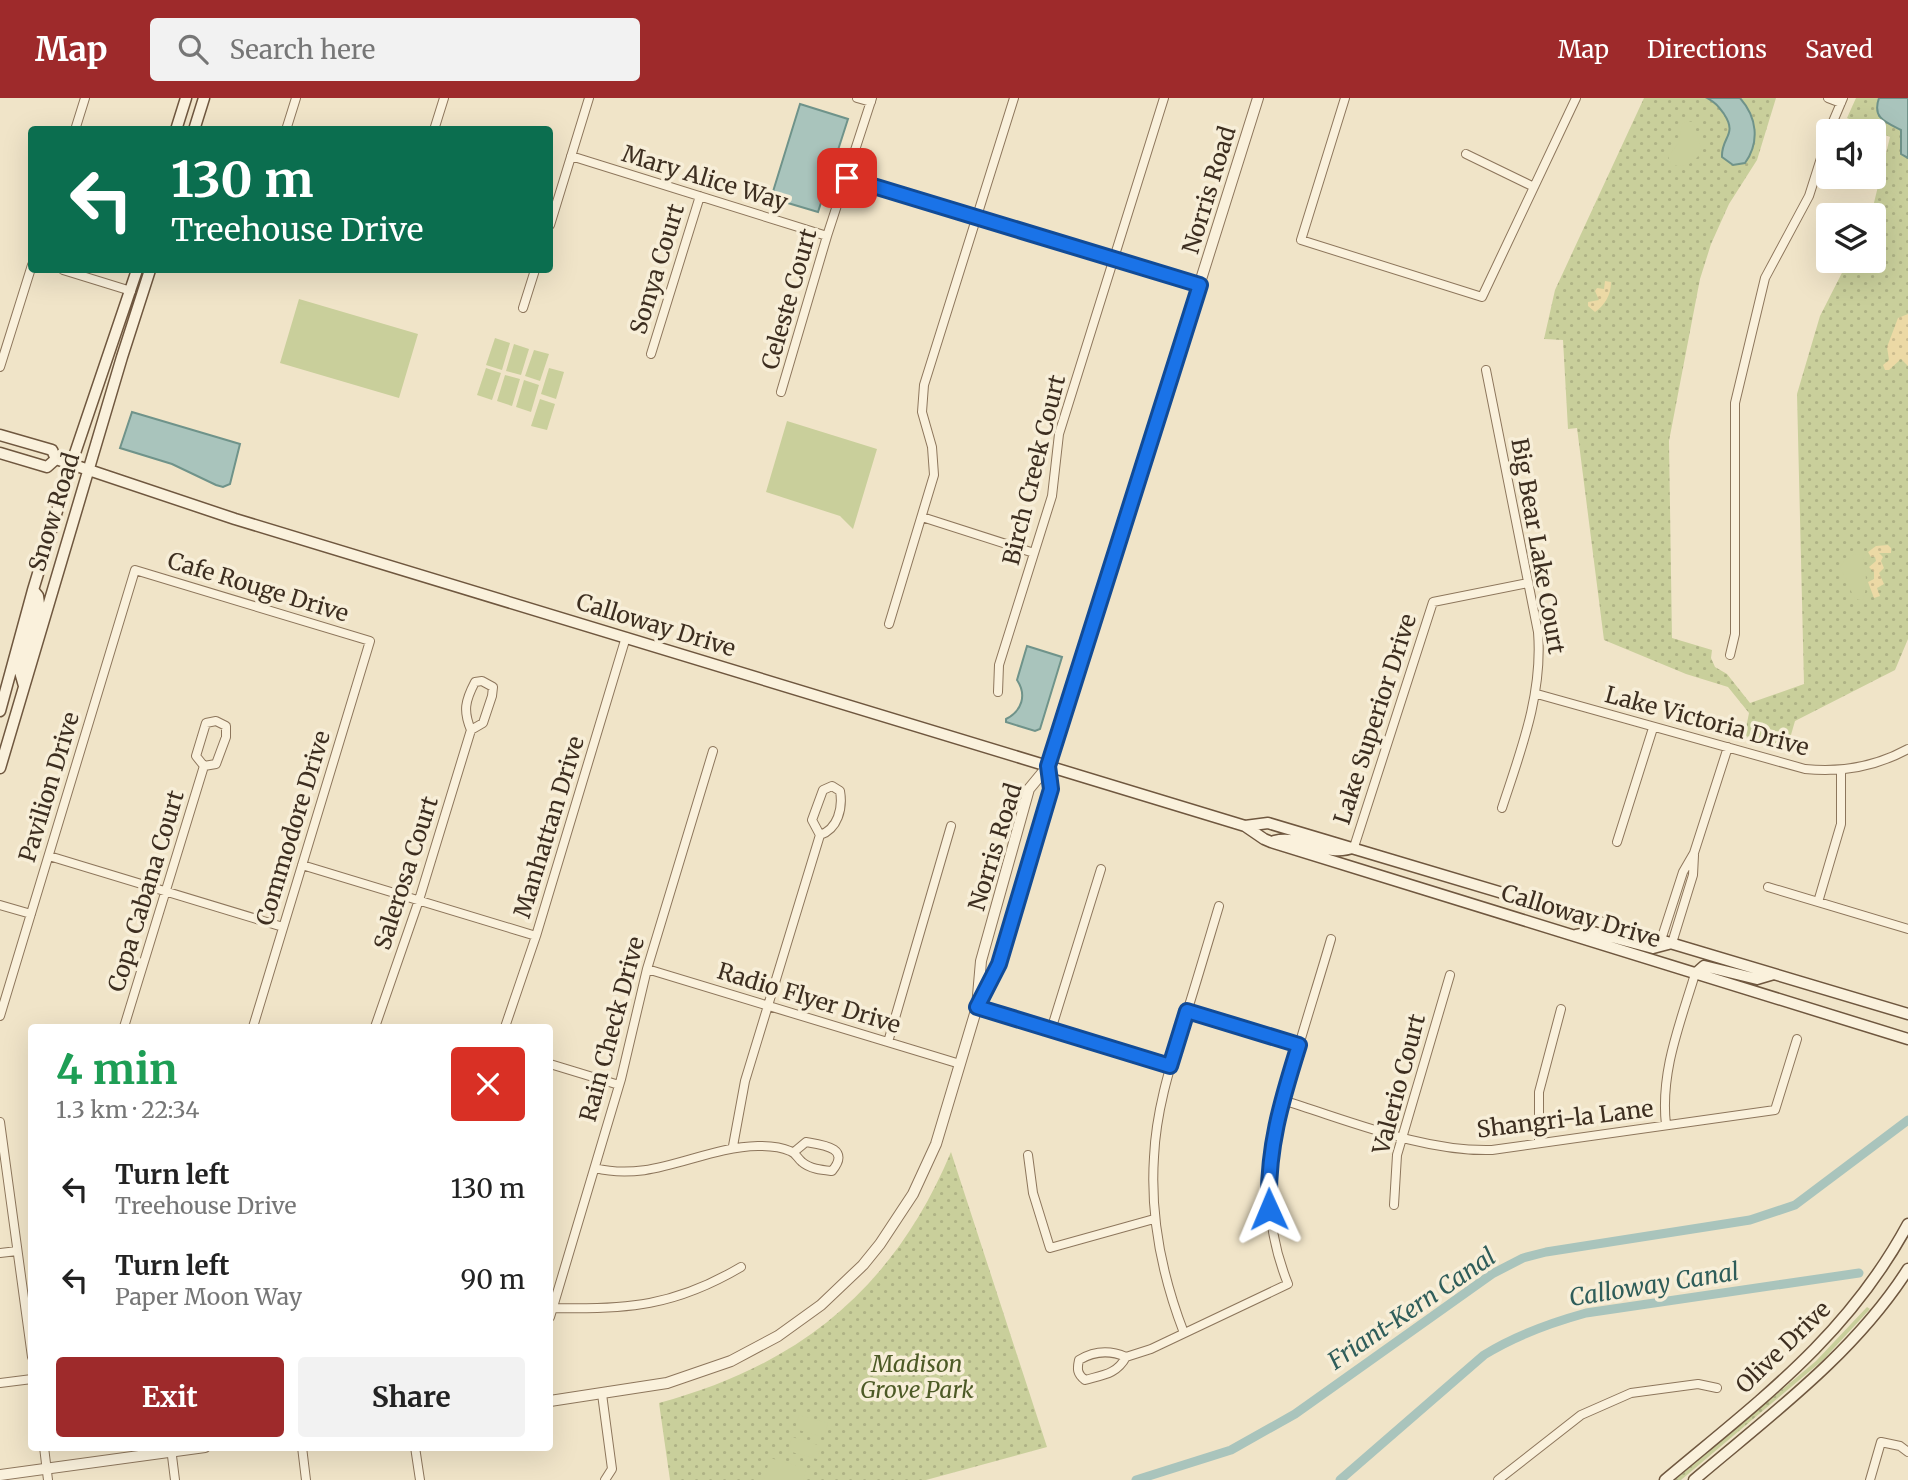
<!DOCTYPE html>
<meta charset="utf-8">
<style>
body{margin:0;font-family:Merriweather,serif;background:#f2f2f2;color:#222;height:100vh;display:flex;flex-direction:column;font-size:26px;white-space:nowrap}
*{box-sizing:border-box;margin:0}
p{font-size:23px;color:#767676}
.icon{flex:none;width:38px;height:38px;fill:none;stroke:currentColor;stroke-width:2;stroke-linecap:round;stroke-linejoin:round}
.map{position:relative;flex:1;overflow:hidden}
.sheet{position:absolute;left:28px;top:926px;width:525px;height:427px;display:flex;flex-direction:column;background:#fff;border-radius:7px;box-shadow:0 7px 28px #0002}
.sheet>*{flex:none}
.top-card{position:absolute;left:28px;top:28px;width:525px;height:147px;border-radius:7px;box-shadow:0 7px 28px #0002;background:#0b6e4f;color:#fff;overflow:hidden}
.fabs{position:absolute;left:1816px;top:21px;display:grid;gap:14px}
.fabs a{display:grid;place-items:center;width:70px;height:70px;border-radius:7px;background:#fff;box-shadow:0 7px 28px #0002;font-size:35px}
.pin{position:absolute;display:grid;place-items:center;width:60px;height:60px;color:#fff;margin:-30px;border-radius:14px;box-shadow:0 4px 10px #0006}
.me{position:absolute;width:77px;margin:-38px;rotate:359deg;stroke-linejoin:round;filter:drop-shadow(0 0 5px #0008)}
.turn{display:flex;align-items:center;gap:24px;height:147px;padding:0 28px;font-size:32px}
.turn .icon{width:91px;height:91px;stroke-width:2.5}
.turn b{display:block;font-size:49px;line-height:60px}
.round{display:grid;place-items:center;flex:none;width:74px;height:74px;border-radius:7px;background:#f2f2f2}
.overview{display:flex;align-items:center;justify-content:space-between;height:119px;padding:0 28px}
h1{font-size:42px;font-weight:700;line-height:52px;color:#1e9e55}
.button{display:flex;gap:14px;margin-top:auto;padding:14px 28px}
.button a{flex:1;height:80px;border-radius:7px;background:#9e2a2b;color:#fff;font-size:28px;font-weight:700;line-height:80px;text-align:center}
.button a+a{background:#f2f2f2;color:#222}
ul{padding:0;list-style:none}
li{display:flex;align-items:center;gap:21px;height:91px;padding:0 28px}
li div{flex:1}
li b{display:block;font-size:26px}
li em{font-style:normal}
header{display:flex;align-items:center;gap:42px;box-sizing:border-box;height:98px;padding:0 35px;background:#9e2a2b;color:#fff}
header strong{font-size:33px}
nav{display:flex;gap:38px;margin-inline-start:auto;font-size:24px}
.search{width:490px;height:63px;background:#f2f2f2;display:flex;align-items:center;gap:18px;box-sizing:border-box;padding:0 24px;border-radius:7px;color:#767676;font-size:26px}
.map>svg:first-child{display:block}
.green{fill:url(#green-dots)}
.sand{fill:url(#sand-dots)}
.pitch{fill:#c9cf9b}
.water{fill:#a9c4bc;stroke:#6f938a;stroke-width:2}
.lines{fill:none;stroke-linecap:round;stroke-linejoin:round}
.canal{stroke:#a9c4bc;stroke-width:9}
.minor-casing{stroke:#8d765c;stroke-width:10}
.tertiary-casing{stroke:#8d765c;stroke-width:12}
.secondary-casing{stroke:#6f573f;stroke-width:13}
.minor{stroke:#faf1dc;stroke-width:8}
.tertiary{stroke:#faf1dc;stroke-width:10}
.secondary{stroke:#faf1dc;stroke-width:10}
.route-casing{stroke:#114b97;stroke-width:18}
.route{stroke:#1a73e8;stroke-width:12}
.labels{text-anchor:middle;stroke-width:7;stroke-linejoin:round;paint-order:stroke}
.street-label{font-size:23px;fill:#3d2e20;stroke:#f7eed8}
.park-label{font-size:23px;font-style:italic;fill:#4d5a26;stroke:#f7eed8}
.water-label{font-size:24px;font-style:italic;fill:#2f5d5a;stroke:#f7eed8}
</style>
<header>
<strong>Map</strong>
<div class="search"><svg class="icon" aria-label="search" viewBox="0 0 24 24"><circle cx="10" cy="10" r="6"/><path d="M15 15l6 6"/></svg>Search here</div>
<nav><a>Map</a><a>Directions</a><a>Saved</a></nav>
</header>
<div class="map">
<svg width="1908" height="1382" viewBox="0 0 1908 1382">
<defs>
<pattern id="green-dots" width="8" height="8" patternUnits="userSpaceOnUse" patternTransform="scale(1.75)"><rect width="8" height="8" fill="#c9cf9b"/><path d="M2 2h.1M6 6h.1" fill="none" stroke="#aeb285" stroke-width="1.8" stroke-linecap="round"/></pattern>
<pattern id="sand-dots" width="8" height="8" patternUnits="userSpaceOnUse" patternTransform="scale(1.75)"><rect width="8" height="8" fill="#ecd9a5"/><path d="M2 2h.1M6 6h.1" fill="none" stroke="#cbbb8e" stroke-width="1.8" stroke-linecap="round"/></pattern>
</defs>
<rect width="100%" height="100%" fill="#f0e4c8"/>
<!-- green -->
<path class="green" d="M1644 0H1776L1757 62 1729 106 1711 146 1700 181 1669 343 1672 540 1712 552 1711 560 1715 569 1727 576 1750 605 1804 586 1797 296 1820 218 1848 163H1874V117H1871L1890 39 1847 20 1856 0H1908V541L1895 572 1795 623 1786 654 1747 641 1745 635 1749 615 1728 589 1686 576 1604 542 1577 330 1568 331 1563 242 1544 241 1555 192Z
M951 1054 1047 1349 926 1382H670L659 1305C800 1267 894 1190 951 1054Z
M1867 1209 1870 1211 1823 1262 1681 1382H1675L1816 1263Z"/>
<!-- sand -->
<path class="sand" d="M1605 183 1611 184C1611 197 1605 207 1595 214L1588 208V204L1599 202 1595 193 1597 190 1604 191Z
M1908 216V268L1901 261 1889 272H1885L1883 267 1889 262 1887 249 1898 220Z
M1888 447 1891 450V455H1879L1883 459 1881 463 1884 470 1879 475 1884 486 1877 490 1880 498 1874 500 1868 484 1874 481V474L1869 469 1876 463 1875 459H1871L1868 454 1876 448Z"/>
<!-- pitch -->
<path class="pitch" d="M1685 23 1693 24 1702 52C1696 64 1684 72 1671 66L1668 58 1679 45 1682 27Z
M299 201 418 236 399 300 280 265Z
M495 240 510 245 502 272 486 267Z
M514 246 529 251 521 277 506 273Z
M534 252 549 256 540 283 525 278Z
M486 270 501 275 492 302 477 297Z
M549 270 564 274 556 301 541 296Z
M505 277 520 281 512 308 497 303Z
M524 282 539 287 531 314 516 309Z
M540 301 555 306 547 332 531 328Z
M787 323 877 351 853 431 840 418 766 394Z
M1855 456 1862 457C1866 468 1868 492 1863 501L1859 502 1853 499 1849 486 1840 470 1844 463Z
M799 1317 828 1325 824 1339 795 1331Z
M792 1339 821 1348 817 1361 788 1353Z
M770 1360 806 1370 803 1382H764Z"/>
<!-- water -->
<path class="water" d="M1707 0H1740C1757 19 1760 44 1745 65L1733 67 1722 59C1721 39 1738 37 1724 16 1718 8 1716 5 1707 0Z
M1879 0H1908V60L1901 56V32C1885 24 1872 20 1879 0Z
M800 6 848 21 818 114 771 100Z
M132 314 240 346 230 386 223 389 216 387 172 366 120 350Z
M1027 548 1062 559 1040 631 1035 633 1006 624V621C1022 613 1027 597 1017 582Z"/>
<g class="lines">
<!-- canal -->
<path class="canal" d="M1136 1382 1231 1352 1295 1316 1492 1176 1523 1160 1546 1154 1750 1122 1795 1107 1908 1022
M1340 1382 1484 1257C1516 1237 1550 1225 1586 1215L1859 1175"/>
<defs>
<path id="minor" d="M857 0 871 4
M1345 0 1301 142 1482 199 1576 0
M1828 0 1841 5
M75 32 85 0
M286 32 296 0
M434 32 444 0
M1829 33 1843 0
M1466 56 1534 89
M571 58 827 138
M847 80 1200 187
M550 127 589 0
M63 172 131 193
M523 210 535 172
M651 256 700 98
M0 269 32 167
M1486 272 1538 534C1543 596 1521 652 1502 710
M781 294 827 138 872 0
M922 419 1034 455
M889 526 934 377 932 349 922 314 924 287 1014 0
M1730 557 1735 536V305L1765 180 1809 98 1829 35
M998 594 999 567 1052 398 1059 336 1164 0
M1537 596 1805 671C1842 675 1875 669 1908 651
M216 623 226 628V639L216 666 204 668 196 658 206 625Z
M1617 744 1653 630
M1354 749 1433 504 1528 485
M49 758 283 829
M302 767 536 838
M1768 789 1908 831
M1818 804 1841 726V672
M0 807 31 816
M1661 842 1683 774 1694 755 1728 649
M1672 845 1693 777 1694 757
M647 871 960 966
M977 909 1170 968
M1187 913 1299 947
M0 918 135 472 370 543 253 929
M124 929 204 668
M375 929 419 802 471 632C463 613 465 603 475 584L482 583 493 589 492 598 483 625 471 632
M505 929 536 838 626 539
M1051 932 1101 771
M888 944 951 728
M550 966 619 987
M1282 1002C1348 1022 1423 1054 1492 1052L1775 1012 1797 941
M0 1024 32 1259
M1666 1027C1660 974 1680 926 1695 876
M1539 1045V994L1561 911
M733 1048 745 983 820 737C838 731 843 710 840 693L832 688 823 692 812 722 820 737
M1028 1057 1033 1095 1050 1150 1154 1121
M595 1070C653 1085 701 1049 758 1048 769 1048 781 1049 790 1053 796 1055 797 1060 802 1064 810 1071 822 1072 832 1073 851 1050 824 1047 806 1044L794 1054
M1394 1107 1397 1057 1450 877
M0 1155 17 1153
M552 1210C627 1212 675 1208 741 1169
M550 1219 621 981 647 871 713 653
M1184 1235C1162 1178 1150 1120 1154 1059 1156 1014 1169 972 1182 930 1195 889 1207 848 1219 808
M1126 1259C1110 1252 1094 1253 1079 1262 1077 1271 1077 1276 1085 1282 1103 1277 1117 1276 1126 1259L1151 1251 1288 1186C1254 1101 1272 1037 1297 954 1308 916 1320 879 1331 841
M0 1285 32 1281
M602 1296 612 1371 605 1382
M44 1349 48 1382
M302 1349 306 1382
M415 1349 420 1382
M171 1350 175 1382
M1498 1382 1581 1317 1631 1295 1698 1286 1717 1290
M1870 1382 1881 1344 1900 1348 1908 1354"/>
<path id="tertiary" d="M980 903 999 866 1051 691 1048 668
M550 1303 667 1285 731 1263 778 1238 821 1207 863 1167 880 1146 913 1096 936 1046 977 909 981 863 1029 691 1048 668 1258 0
M0 1377 205 1349"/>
<path id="secondary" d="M176 32 186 0
M194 32 204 0
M0 337 52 352 56 361 235 421 1245 728 1264 741 1271 744 1908 941
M0 355 47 369 56 361
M24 588 20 574 39 506 38 498 33 492
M0 613 33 492 71 367 137 172
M0 670 122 259 150 172
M1245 728 1268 725 1908 916
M1274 743C1303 736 1327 761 1354 749
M1576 837 1593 834 1653 850 1672 845
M1695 876 1704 868 1757 881 1774 876
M1665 1382C1760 1302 1847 1239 1908 1126
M1694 1382C1769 1318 1854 1256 1908 1171"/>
</defs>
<!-- minor casing -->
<use href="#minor" class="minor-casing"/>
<!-- tertiary casing -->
<use href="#tertiary" class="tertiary-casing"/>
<!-- secondary casing -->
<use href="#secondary" class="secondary-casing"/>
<!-- minor -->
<use href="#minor" class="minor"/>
<!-- tertiary -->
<use href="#tertiary" class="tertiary"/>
<!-- secondary -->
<use href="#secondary" class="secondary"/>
</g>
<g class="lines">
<defs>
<path id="route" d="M847 80 1200 187 1048 668 1051 691 999 866 977 909 1170 968 1187 913 1299 947C1281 1004 1267 1051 1269 1111"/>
</defs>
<!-- route casing -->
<use href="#route" class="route-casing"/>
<!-- route -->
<use href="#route" class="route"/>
</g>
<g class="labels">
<!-- street labels -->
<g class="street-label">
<text transform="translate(705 80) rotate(17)" y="8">Mary Alice Way</text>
<text transform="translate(1209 92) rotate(-73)" y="8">Norris Road</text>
<text transform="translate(657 171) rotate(-73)" y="8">Sonya Court</text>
<text transform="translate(789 201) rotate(-74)" y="8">Celeste Court</text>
<text transform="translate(1034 372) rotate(-76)" y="8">Birch Creek Court</text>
<text transform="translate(54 414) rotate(-73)" y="8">Snow Road</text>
<text transform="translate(1538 448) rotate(80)" y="8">Big Bear Lake Court</text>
<text transform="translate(258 489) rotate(17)" y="8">Cafe Rouge Drive</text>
<text transform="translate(656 527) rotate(17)" y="8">Calloway Drive</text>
<text transform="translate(1375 621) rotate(-72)" y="8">Lake Superior Drive</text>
<text transform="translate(1707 623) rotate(15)" y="8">Lake Victoria Drive</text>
<text transform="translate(49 689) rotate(-73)" y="8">Pavilion Drive</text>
<text transform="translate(549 729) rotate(-73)" y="8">Manhattan Drive</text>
<text transform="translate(293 730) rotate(-73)" y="8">Commodore Drive</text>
<text transform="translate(995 749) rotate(-73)" y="8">Norris Road</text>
<text transform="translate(406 775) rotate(-72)" y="8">Salerosa Court</text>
<text transform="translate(146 793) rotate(-73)" y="8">Copa Cabana Court</text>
<text transform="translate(1581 818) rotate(17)" y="8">Calloway Drive</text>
<text transform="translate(809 900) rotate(17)" y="8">Radio Flyer Drive</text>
<text transform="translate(612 931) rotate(-75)" y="8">Rain Check Drive</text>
<text transform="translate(1399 986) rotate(-75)" y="8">Valerio Court</text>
<text transform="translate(1565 1021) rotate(-7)" y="8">Shangri-la Lane</text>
<text transform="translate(1783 1249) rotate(-44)" y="8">Olive Drive</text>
</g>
<!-- park labels -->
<g class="park-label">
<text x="917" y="1274">Madison<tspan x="917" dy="26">Grove Park</tspan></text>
</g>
<!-- water labels -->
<g class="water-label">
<text transform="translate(1654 1187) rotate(-9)" y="8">Calloway Canal</text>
<text transform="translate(1412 1211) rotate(-34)" y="8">Friant-Kern Canal</text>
</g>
</g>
</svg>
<div class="fabs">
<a><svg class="icon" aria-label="sound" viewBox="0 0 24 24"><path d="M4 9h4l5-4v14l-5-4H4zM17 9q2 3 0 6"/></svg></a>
<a><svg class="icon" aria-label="layers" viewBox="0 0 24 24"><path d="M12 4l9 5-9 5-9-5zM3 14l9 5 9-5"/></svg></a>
</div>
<div class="pin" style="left:847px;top:80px;background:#d93025"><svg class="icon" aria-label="arrive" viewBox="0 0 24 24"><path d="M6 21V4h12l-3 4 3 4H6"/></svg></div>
<svg class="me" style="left:1269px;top:1111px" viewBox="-20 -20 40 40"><path d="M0-17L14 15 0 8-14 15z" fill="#1a73e8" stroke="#fff" stroke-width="4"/></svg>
<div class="top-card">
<div class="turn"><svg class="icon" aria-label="left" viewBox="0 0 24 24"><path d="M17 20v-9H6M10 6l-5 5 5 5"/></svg><div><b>130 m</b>Treehouse Drive</div></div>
</div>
<section class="sheet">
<div class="overview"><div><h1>4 min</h1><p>1.3 km · 22:34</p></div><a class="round" style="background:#d93025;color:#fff"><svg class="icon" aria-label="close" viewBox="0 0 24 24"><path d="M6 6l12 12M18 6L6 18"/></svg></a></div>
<ul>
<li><svg class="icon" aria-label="left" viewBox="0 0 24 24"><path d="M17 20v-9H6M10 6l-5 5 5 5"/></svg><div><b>Turn left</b><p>Treehouse Drive</p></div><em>130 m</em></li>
<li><svg class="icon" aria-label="left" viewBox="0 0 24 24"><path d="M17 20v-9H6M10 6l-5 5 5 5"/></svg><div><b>Turn left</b><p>Paper Moon Way</p></div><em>90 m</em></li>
</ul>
<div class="button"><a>Exit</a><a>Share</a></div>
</section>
</div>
